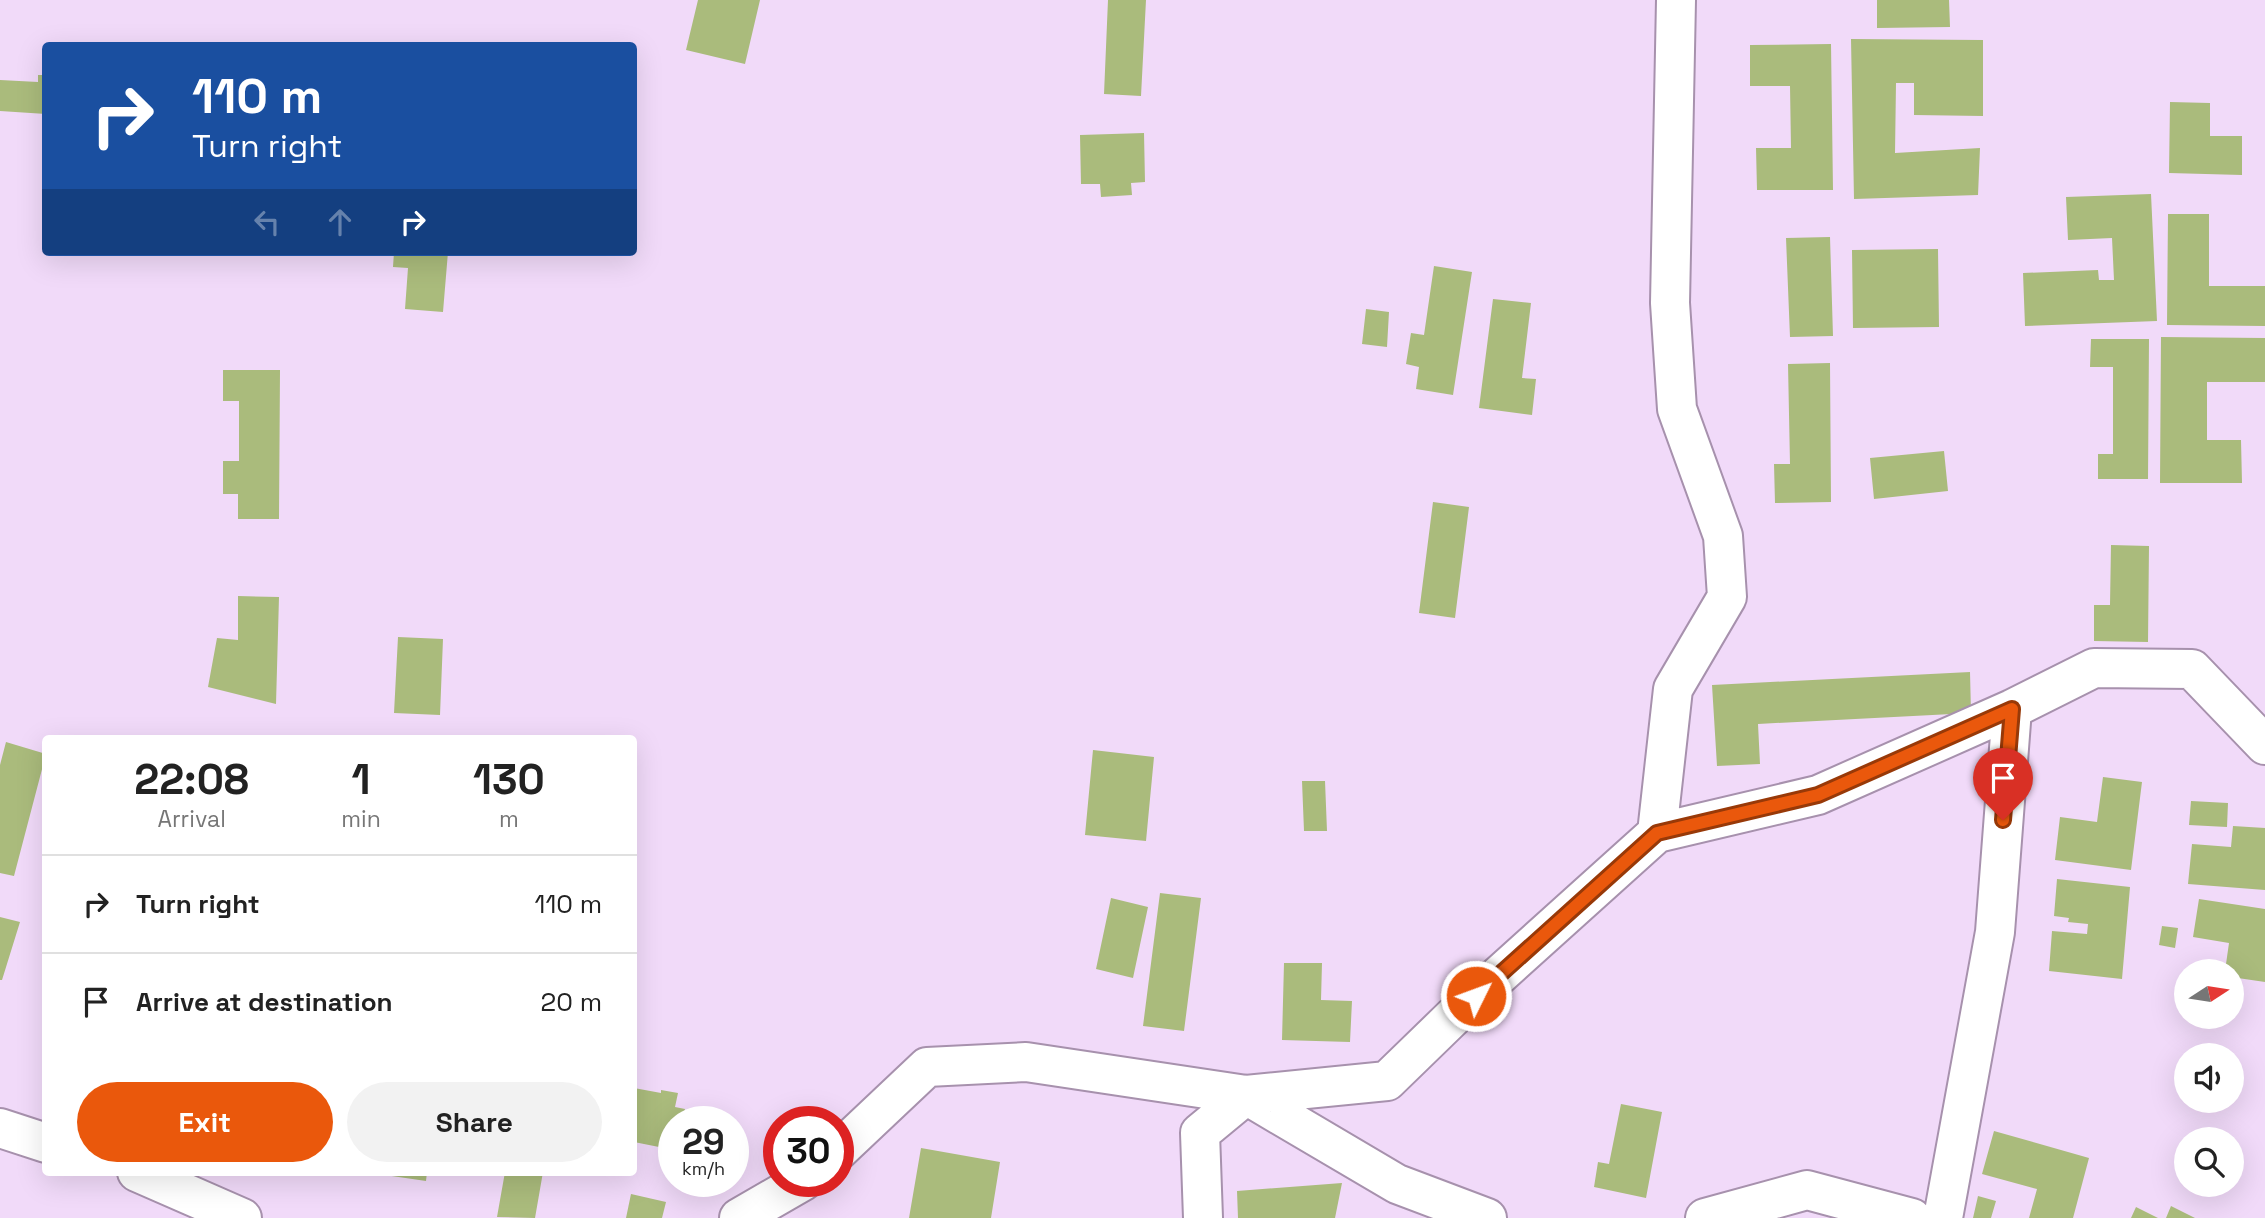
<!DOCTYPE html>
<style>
body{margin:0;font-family:"Space Grotesk",sans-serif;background:#f2f2f2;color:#222;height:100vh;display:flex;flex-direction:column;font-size:26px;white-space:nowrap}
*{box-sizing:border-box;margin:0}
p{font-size:23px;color:#767676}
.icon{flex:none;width:38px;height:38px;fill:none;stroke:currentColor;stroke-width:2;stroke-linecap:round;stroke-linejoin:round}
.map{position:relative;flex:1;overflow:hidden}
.sheet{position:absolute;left:42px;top:735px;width:595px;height:441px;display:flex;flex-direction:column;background:#fff;border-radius:7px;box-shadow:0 7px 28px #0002}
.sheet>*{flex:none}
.banner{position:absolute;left:42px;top:42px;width:595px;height:214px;border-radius:7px;box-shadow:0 7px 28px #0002;background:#1a4fa0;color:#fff;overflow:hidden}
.needle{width:46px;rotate:78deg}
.tools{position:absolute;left:2174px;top:959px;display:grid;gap:14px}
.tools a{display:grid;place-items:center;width:70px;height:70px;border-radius:50%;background:#fff;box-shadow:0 7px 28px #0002;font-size:35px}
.speed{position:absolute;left:658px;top:1106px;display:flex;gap:14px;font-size:35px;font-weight:700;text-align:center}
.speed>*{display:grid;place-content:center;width:91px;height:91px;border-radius:50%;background:#fff;box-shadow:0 7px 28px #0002;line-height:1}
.speed small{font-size:18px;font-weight:400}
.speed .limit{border:10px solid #d22;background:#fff;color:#111}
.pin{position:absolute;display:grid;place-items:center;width:60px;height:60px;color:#fff;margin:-72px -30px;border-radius:50% 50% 50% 0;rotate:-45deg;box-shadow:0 0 7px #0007}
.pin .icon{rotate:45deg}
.me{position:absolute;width:77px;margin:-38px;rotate:48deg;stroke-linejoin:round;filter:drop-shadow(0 0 5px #0008)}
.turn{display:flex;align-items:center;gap:24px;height:147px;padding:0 35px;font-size:32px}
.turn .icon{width:91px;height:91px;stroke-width:2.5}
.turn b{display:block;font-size:49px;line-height:60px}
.lanes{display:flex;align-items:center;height:66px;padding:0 35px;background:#0003;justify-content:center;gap:35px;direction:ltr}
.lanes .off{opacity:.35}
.eta{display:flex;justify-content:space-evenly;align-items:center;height:119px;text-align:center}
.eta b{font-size:42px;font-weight:700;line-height:49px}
.action{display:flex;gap:14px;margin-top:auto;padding:14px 35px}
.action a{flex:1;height:80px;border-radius:42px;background:#ea580c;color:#fff;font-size:28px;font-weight:700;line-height:80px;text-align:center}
.action a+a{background:#f2f2f2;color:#222}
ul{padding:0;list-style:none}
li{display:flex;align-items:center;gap:21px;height:98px;padding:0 35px;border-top:2px solid #e0e0e0}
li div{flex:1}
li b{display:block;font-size:26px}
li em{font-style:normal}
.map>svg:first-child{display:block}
.building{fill:#aabb7c}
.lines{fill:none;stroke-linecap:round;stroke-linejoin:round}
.street-casing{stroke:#a791ad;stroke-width:42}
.street{stroke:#fff;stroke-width:38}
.route-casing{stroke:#983908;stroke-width:18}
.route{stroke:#ea580c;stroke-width:12}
</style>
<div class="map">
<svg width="2265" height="1218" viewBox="0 0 2265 1218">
<rect width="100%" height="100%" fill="#f1daf9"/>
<!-- building -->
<path class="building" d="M698 0H760L745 64 686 50Z
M1108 0H1146L1141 96 1104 94Z
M1877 0H1949L1950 27 1877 28Z
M1851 39 1983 40V116L1914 115V83H1896L1895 153 1980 148 1978 195 1854 199Z
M1831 44 1833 190H1757L1756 148H1791L1790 86H1750V45Z
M38 75H46V114L0 111V80L38 82Z
M2170 102 2210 103V136H2242V175L2169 173Z
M1144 133 1145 182 1131 183 1132 195 1101 197 1100 184H1081L1080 135Z
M2151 194 2157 321 2025 326 2023 273 2098 270 2099 280H2114L2112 238 2068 240 2066 197Z
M2168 214H2209V286H2265V326L2167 325Z
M1830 237 1833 336 1790 337 1786 238Z
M1938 249 1939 327 1853 328 1852 250Z
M394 252H448L443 312 405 309 408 268 393 267Z
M1434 266 1472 272 1453 395 1416 389 1419 367 1406 364 1411 333 1424 335Z
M1493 299 1531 303 1522 378 1536 379 1532 415 1479 408Z
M1366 309 1389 312 1387 347 1362 344Z
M2161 337 2265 338V382H2207V440H2241L2242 483H2160Z
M2091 339H2149L2148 479H2098V454H2113V367H2090Z
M1830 363 1831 502 1775 503 1774 464H1790L1788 364Z
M223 370H280L279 519H238V494H223V461H239V401H223Z
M1944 451 1948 491 1874 499 1870 458Z
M1433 502 1469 507 1455 618 1419 613Z
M2111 545 2149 546 2148 642 2094 641V605H2110Z
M238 596 279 597 276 704 208 687 217 638 238 640Z
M398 637 443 639 440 715 394 713Z
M1970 672 1971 713 1758 724 1760 764 1717 766 1712 685Z
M6 742 46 754 14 876 0 873V765Z
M1093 750 1154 757 1146 841 1085 835Z
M2103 777 2142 782 2131 870 2055 860 2060 817 2097 822Z
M1302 781H1325L1327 831H1304Z
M2191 801 2228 803 2227 827 2189 825Z
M2233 826 2265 828V890L2188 884 2192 844 2231 847Z
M2057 879 2130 887 2122 979 2049 971 2052 931 2087 934 2088 924 2068 922 2069 918 2054 916Z
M1160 893 1201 898 1184 1031 1143 1026Z
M1111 898 1148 907 1133 978 1096 969Z
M2199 899 2265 909V982L2231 977V971H2225L2229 943 2193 937Z
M0 917 20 922 2 980H0Z
M2162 926 2178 928 2175 948 2159 945Z
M1284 963H1322L1321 1000 1352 1001 1350 1042 1282 1040Z
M634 1088 661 1093V1090L678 1093 675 1107 685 1109 682 1122H674V1150L634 1142Z
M1621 1104 1662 1112 1646 1198 1594 1187 1598 1162 1609 1164Z
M1994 1131 2089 1158 2073 1218H2029L2037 1189 1982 1174Z
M921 1148 1000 1162 991 1218H909Z
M386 1172H427L426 1181 385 1175Z
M505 1172H543L535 1218 497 1217Z
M1342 1183 1335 1218H1238L1237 1191Z
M631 1194 666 1202 662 1218H626Z
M1978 1196 1996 1201 1991 1218H1973Z
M2171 1206 2195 1218H2166Z
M2136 1207 2158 1218H2131Z"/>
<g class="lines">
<defs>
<path id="street" d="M1657 833 1818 795 2012 709 2094 668 2192 669 2265 745
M0 1128 46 1143
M838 1151 927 1067 1026 1062 1246 1095 1387 1081 1456 1014 1657 833 1673 689 1727 597 1723 536 1677 409 1670 303 1676 0
M137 1172 242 1218
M739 1218 803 1181
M1203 1218 1200 1133 1246 1095 1397 1184 1487 1218
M1705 1218 1807 1190 1912 1218
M1943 1218 1995 932 2012 709"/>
</defs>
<!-- street casing -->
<use href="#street" class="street-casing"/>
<!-- street -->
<use href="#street" class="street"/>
</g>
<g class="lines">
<defs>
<path id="route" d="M1476 996 1657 833 1818 795 2012 709 2003 820"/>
</defs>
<!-- route casing -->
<use href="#route" class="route-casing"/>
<!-- route -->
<use href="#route" class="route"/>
</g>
</svg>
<div class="tools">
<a><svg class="needle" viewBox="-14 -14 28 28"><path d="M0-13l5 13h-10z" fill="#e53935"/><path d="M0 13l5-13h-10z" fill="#767676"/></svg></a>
<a><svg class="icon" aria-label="sound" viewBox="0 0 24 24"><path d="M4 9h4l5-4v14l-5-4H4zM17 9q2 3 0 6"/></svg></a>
<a><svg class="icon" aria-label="search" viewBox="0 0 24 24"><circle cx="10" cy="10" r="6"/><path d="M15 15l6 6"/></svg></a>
</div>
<div class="speed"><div>29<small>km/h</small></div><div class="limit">30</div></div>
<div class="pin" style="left:2003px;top:820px;background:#d93025"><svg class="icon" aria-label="arrive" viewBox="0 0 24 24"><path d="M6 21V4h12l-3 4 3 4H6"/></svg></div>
<svg class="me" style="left:1476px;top:996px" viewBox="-20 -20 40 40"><circle r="17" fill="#ea580c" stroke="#fff" stroke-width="3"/><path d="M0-11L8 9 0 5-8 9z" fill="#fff"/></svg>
<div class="banner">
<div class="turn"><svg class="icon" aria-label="right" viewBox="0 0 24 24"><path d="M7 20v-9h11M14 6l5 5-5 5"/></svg><div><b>110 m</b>Turn right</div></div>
<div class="lanes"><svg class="icon off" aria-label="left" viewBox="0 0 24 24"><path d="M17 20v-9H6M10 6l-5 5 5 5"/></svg><svg class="icon off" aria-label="ahead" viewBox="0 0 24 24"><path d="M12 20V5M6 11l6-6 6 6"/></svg><svg class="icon" aria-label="right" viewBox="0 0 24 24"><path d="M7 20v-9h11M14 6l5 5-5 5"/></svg></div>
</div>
<section class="sheet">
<div class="eta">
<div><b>22:08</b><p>Arrival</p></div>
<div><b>1</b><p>min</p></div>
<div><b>130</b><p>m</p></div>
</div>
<ul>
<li><svg class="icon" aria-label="right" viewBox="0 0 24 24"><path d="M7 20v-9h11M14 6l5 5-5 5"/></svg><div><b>Turn right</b></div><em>110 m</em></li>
<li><svg class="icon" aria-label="arrive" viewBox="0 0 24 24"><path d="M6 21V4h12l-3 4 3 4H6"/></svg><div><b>Arrive at destination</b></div><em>20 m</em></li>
</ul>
<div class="action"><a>Exit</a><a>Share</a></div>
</section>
</div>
